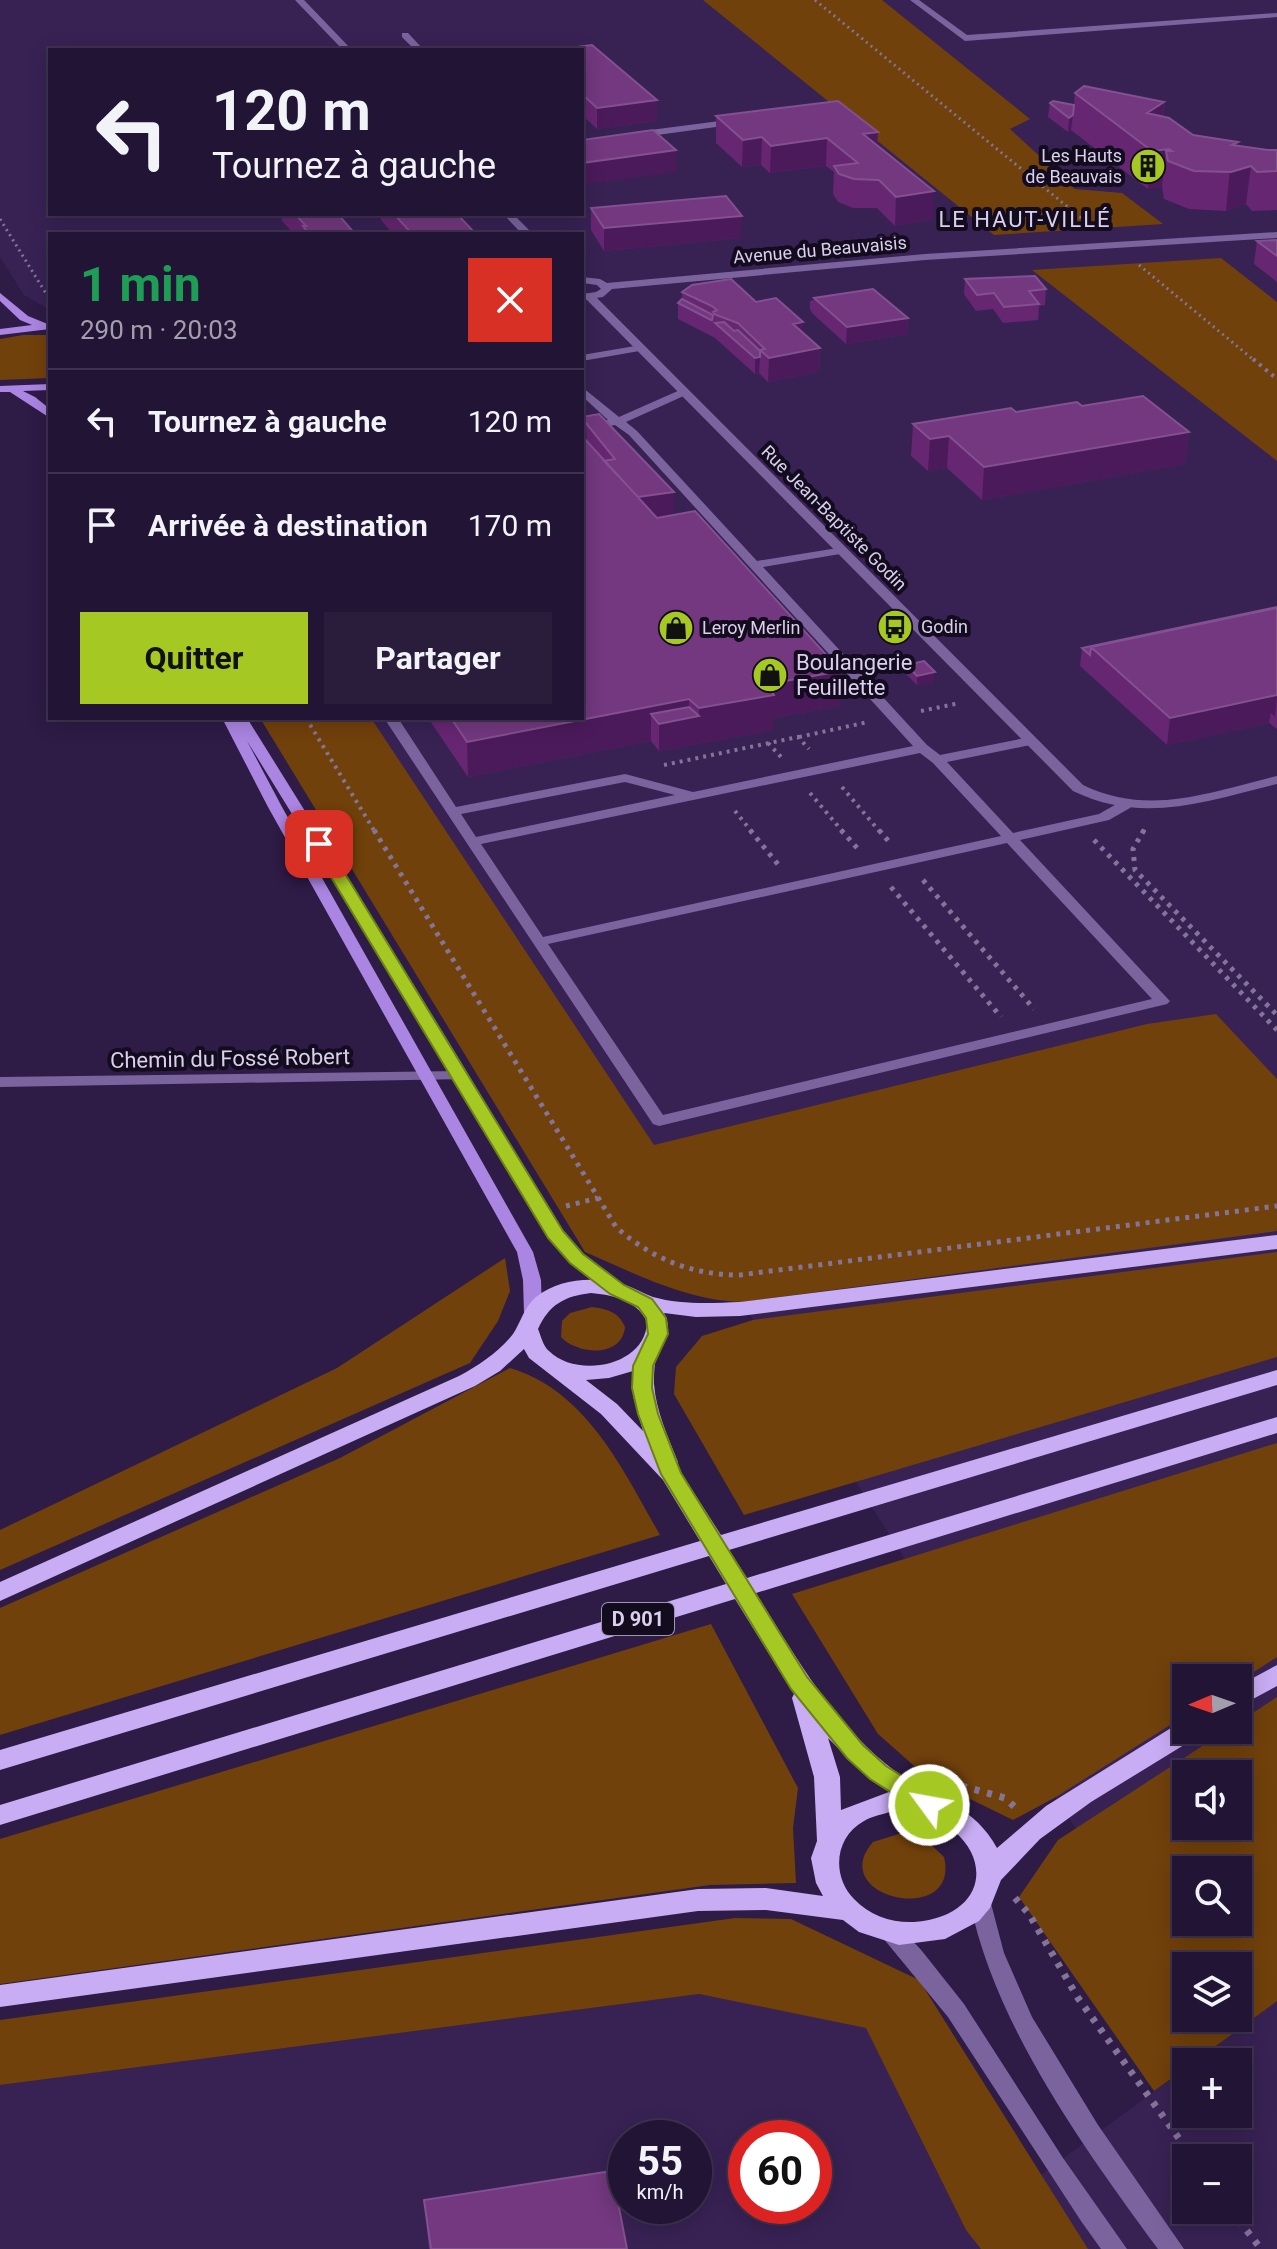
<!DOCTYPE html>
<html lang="fr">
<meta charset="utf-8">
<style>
body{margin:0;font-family:Roboto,sans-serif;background:#2a1d3c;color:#f1f3f6;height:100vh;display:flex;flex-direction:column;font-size:30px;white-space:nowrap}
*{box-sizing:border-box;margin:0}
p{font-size:26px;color:#a29eac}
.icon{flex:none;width:44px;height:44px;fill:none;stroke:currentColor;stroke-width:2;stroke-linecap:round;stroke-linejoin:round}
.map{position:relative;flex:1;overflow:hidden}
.details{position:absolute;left:48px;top:232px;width:536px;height:488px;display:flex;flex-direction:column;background:#221434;border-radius:0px;box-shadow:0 4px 20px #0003,0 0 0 2px #3f334f}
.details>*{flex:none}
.banner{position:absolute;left:48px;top:48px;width:536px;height:168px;border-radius:0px;box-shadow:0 4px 20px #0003,0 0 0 2px #3f334f;background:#221434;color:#f1f3f6;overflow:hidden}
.needle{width:52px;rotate:268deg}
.controls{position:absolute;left:1172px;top:1664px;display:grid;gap:16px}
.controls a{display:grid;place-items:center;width:80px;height:80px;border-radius:0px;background:#221434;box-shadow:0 4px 20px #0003,0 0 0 2px #3f334f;font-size:40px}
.speed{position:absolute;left:608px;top:2120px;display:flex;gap:16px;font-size:40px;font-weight:700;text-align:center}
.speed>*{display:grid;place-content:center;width:104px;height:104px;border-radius:50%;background:#221434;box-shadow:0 4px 20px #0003,0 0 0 2px #3f334f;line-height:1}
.speed small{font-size:20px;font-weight:400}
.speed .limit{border:12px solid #d22;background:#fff;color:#111}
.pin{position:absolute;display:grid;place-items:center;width:68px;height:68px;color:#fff;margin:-34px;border-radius:16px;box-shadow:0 4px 12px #0006}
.me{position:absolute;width:88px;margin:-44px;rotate:302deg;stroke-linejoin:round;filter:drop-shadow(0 0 6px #0008)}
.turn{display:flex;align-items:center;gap:28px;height:168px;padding:0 32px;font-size:36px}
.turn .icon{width:104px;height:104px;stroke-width:2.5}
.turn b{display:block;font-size:56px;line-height:68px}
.round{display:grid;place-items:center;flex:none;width:84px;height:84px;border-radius:0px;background:#2a1d3c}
.summary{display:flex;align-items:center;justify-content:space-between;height:136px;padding:0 32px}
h1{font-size:48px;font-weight:700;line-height:60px;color:#1e9e55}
.action{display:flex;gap:16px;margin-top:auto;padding:16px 32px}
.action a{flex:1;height:92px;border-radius:0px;background:#a5c822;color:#111;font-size:32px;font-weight:700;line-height:92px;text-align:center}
.action a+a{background:#2a1d3c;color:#f1f3f6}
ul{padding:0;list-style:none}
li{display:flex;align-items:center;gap:24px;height:104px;padding:0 32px;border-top:2px solid #3f334f}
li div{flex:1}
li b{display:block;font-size:30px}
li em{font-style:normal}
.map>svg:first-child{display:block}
.built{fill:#382254;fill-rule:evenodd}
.green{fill:#71410b;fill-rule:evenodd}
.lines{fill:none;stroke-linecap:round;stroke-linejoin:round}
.path-far3{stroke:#837498;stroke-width:3;stroke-dasharray:2 4;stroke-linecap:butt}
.path-far2{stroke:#837498;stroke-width:4;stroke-dasharray:3 5;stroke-linecap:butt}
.path-far1{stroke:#837498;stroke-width:5;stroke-dasharray:4 6;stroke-linecap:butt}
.path{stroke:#837498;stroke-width:7;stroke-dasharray:5 8;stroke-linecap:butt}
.service{fill:#7b649e;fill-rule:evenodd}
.minor{fill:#7b649e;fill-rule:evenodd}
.tertiary{fill:#7b649e;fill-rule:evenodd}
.secondary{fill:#ab85e2;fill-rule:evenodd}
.primary{fill:#c8acf4;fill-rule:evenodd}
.wall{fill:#672672}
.shaded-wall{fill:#4b1a5b}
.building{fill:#73387f;stroke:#835090;stroke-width:2}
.route{fill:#a5c822;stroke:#6b8216;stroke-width:2}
.labels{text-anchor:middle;stroke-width:8;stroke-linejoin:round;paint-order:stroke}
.far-poi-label{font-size:18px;fill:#dad0ec;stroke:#130b1e;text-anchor:start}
.far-street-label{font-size:18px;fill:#dad0ec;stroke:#130b1e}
.shield{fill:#130b1e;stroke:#9e95ae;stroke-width:2}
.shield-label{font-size:20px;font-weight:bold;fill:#dad0ec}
.far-quarter-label{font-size:22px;letter-spacing:2px;fill:#dad0ec;stroke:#130b1e}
.poi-label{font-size:22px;fill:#dad0ec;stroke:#130b1e;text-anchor:start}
.street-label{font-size:22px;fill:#dad0ec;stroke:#130b1e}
</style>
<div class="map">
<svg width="1277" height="2249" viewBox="0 0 1277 2249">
<rect width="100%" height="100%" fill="#2e1b46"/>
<!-- built -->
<path class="built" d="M0 0H1277V2249H0V2085L699 1994 867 2028 966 2230 1186 2068V2114H1238V2062H1194L1214 2047 1238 2018V1966H1186V2002L371 718H582V234H50V310L24 295 0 257ZM50 50H582V214H50ZM1186 1678H1238V1730H1186ZM1186 1774H1238V1826H1186ZM1186 1870H1238V1922H1186ZM626 2138H694V2206H626ZM746 2138H814V2206H746ZM1186 2158H1238V2210H1186Z"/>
<!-- green -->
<path class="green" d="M703 0H882L1030 119 1010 129 1075 189 1122 193 1163 224 994 235Z
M1221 258 1277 302V461L1032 270Z
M23 335H50V378L0 380V339Z
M260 718H371L654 1145 1147 1024 1216 1014 1277 1079V1231L741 1302C685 1300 636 1274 585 1252Z
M1277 1252V1357L744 1515 674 1394 676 1367 702 1336 753 1320Z
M505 1258 510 1291 498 1321 470 1363 0 1570V1530L337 1368Z
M592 1307C607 1309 619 1312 625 1327 622 1358 578 1355 561 1337L562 1321 570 1313Z
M510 1368C587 1391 623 1470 660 1535L0 1735V1608L340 1458Z
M1277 1443V1657L1238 1682V1678H1186V1715L1056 1797 1013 1820 929 1779 878 1734 792 1594Z
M711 1624 798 1788 793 1828 796 1883 710 1885 0 1984V1839Z
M1277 1697V2001L1194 2062H1186V2068L1154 2091 1019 1897 1058 1840 1227 1730H1238V1723ZM1238 1774V1826H1186V1774ZM1238 1870V1922H1186V1870ZM1186 1966H1238V2018H1186Z
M902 1833 923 1837 944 1857C961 1928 824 1898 873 1842Z
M735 1918 791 1919 919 1980 1088 2249H981L966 2230 866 2028 699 1994 0 2085V2020Z"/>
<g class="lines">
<!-- path-far3 -->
<path class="path-far3" d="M815 0 1091 226
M0 219 50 300
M1139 265 1255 361"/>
<!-- path-far2 -->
<path class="path-far2" d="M1253 359 1277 379
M921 711 960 703
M306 718 375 832
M799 737 868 722
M768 743 781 757
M664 765 798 737 809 749
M842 787 880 832
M810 793 843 832
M735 811 752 832
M1143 832 1146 826"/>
<!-- path-far1 -->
<path class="path-far1" d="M374 830 616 1227C652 1259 692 1275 740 1275L1277 1206
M750 830 781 868
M841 830 858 849
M879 830 890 843
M1144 830 1133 849 1135 870 1277 1015
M1094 840 1277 1030
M923 880 1034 1009
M891 887 1001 1017
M566 1206 598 1198"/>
<!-- path -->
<path class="path" d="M962 1786 1005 1798 1018 1810
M1015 1898 1029 1914 1078 1998 1193 2158
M1231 2210 1261 2249"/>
<!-- service -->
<path class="service" d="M910 0H919L967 35 1277 13V17L965 41Z
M402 33H408L424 50H415L402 37Z
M735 119 740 122 738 124 635 138 630 135 635 132Z
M641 345 646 348 645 350 582 361V355Z
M582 387 619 417 680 390H688V394L626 422 637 431 757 561 844 547V553L840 554 763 567 927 745 940 755 1030 737 1035 738V744L947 762 1013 833 1099 814 1120 802H1130L1132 805 1130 808 1109 820 1020 840 1167 998 1170 1001 1167 1004 659 1126 653 1124 384 718H398L456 807 625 774 693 792 913 746 629 435 615 425 582 431V425L608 420 582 396ZM920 753 933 763 1001 836 543 937 481 844ZM625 782 675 795 476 837 461 814ZM1007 843 1152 999 663 1115 548 944Z"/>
<!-- minor -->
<path class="minor" d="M295 0H304L352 50H343Z
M503 214H513L533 234H522Z
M586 295H594L1083 785C1149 817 1210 792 1277 776V784C1206 801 1143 825 1073 791L586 299Z
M461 1071 469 1076 467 1079 0 1087V1077Z"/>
<!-- tertiary -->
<path class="tertiary" d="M1277 232V238L925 260 612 289 603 297 582 300V294L596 292 601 289 597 285 582 283V277L600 279 607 283 925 254Z
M981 1893 989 1896 1004 1953 1032 2017 1098 2125 1184 2249H1158C1085 2150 994 2024 970 1902L973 1896Z
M891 1923 899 1926 922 1951 964 2004 1063 2158 1127 2249H1101L1081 2221 948 2017 883 1938 880 1932 883 1926Z"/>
<!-- secondary -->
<path class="secondary" d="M0 293 28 316 50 325V329L0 335V329L32 325 20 320 0 301Z
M50 384V390L23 391 35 397 50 409V418L10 392H0V386Z
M222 718H247L445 1036 562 1231 583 1255 623 1286 626 1290 623 1294C602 1299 562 1253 549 1238L429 1036 247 741 282 807 533 1252 541 1280 542 1313 539 1317H527L524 1313 523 1280 517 1252 268 807Z"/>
<!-- primary -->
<path class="primary" d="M1277 1235V1249L740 1316 696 1317 664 1313C673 1331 665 1337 658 1353 654 1361 654 1375 654 1384 656 1411 668 1437 678 1462L676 1465 721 1535 1277 1370V1385L729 1550 747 1578 1277 1417V1433L756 1593C794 1654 830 1718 886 1764 926 1797 971 1800 997 1848L1046 1806 1179 1723 1186 1721V1730H1201L1197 1737 1091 1802 1040 1839 1001 1880 990 1908 979 1921 945 1939 899 1945 859 1932 843 1920 766 1910 698 1911 0 2007V1985L698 1889 766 1888 823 1896 816 1883 811 1858 817 1841 814 1777 792 1698 794 1694 735 1599 0 1825V1805L726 1584 709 1556 0 1770V1750L700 1541 663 1480 601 1414 529 1358 524 1349 500 1371 475 1386 0 1601V1582L459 1376C479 1365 499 1352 513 1334 521 1322 524 1307 536 1297 560 1278 596 1276 625 1285 635 1288 644 1294 653 1297 681 1305 712 1303 740 1302ZM591 1293C613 1295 637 1300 647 1322 646 1366 577 1379 549 1351 543 1346 541 1336 538 1329 549 1305 564 1296 591 1293ZM633 1371V1396L643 1431 617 1404 586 1380 609 1378ZM828 1738 869 1779 889 1792 841 1810 840 1777ZM893 1811C989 1814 1010 1914 914 1922 892 1923 870 1916 854 1899 831 1875 835 1837 864 1821 872 1816 884 1814 893 1811Z
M1277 1665V1686L1238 1707V1686Z"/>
</g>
<!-- wall -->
<path class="wall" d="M582 50 657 121 597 129 582 115Z
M1075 93 1164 102 1163 116 1193 135 1237 146 1268 150H1277V210L1252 211 1246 204 1226 211 1189 209 1164 199 1162 187 1148 189 1071 130 1068 132 1048 117 1050 103 1074 105Z
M716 116 878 132 877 145 933 219 895 226 877 208H853L838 202 833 194 834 172 826 166 770 173 761 165 742 167 716 143Z
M591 208 741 238 604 251 591 230Z
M281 214H338L355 234H294L282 221Z
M380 214H457L475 234H393L381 220Z
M1277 240V282L1254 264 1257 241Z
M965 279 1046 289 1045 305 1039 306 1038 320 1003 323 993 309 976 311 964 294Z
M682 292 756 302 803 322 802 333 820 348 819 372 768 382 759 373 755 374 715 338 678 319V303L682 299Z
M814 298 908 318 907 334 846 344 813 314 810 309V301L814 300Z
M1082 406 1189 432 1185 464 982 500 947 468 928 471 911 456 913 424 1016 412Z
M582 417 674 492V515L841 671 840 706 773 718V730L659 751 651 741 468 777 428 718H582Z
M1277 607V729L1269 723 1167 745 1080 666 1082 648Z
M907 665 934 682 917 685 906 674Z
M424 2200 627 2249H429Z"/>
<!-- shaded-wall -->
<path class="shaded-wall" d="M657 100V121L597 129V108Z
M1164 102 1161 130 1147 113Z
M1073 115 1071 130 1068 132 1069 118Z
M878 132 876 160 863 134Z
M762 137 761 165 742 167 743 140Z
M827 138 826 166 770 173 771 146Z
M1238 142 1234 171 1251 166 1246 204 1226 211 1232 145Z
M1169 149 1168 160 1166 151 1162 187 1148 189 1152 151Z
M676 150V172L582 185V163Z
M934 191 933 219 895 226 896 197Z
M742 216 741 238 604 251V228Z
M908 318 907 334 846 344 847 327Z
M803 322 802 346 793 324Z
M820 348 819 372 768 382 769 358Z
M760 357 759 373 755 374V358Z
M586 423 587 448 582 449V424Z
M1189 432 1185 464 982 500 984 467Z
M949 436 947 468 928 471 930 439Z
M674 492V517L632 523V498Z
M841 671 840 706 773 718V730L659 751V724L651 714V741L468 777 467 742 689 699V718L699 716V708L768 684Z
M935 672 934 682 917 685V676Z
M1277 695 1275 717 1271 713 1269 723 1167 745 1170 718Z"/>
<!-- building -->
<path class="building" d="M592 45 657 100 597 108 582 94V50H554Z
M1084 86 1164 102 1147 113 1169 118 1193 135 1238 142 1232 145 1268 150H1277V171L1257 172 1251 166 1231 172 1194 171 1168 161 1166 151H1172L1169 149 1152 151 1075 93Z
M838 101 878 132 863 134 934 191 896 197 879 180 854 179 839 174 834 166 858 163 827 138 771 146 762 137 743 140 716 116Z
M1053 101 1074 105 1073 115 1069 118 1050 103Z
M653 130 676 150 582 163V140Z
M726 196 742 216 604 228 591 208Z
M295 214H338L355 234H309L303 226H306Z
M394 214H457L475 233 412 234Z
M1277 240V256L1257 241Z
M1035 276 1046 289 1029 291 1039 304 1004 307 994 293 977 295 965 279Z
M731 279 756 302 776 298 803 322 793 324 820 348 769 358 760 350 765 349 738 323 716 315 713 312 717 310 712 306 682 292 692 285Z
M873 289 908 318 847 327 814 298Z
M682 299 713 315 712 320H711L678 303Z
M724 322 734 331 738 330 760 351V357L755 358 715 323Z
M1143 396 1189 432 984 467 949 436 930 439 913 424 1011 408 1016 412 1077 402 1082 406Z
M599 414 674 492 638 497 604 461 615 459 586 423 582 424V417Z
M582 436 657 518 695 511 841 671 768 684 774 695 699 708 689 699 467 742 451 718H582Z
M1277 607V608L1091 647 1090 655 1082 648Z
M1277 608V695L1170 718 1091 647Z
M924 661 935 672 917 676 907 665Z
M689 707 699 716 659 724 651 714Z
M612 2171 627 2249H431L424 2200Z"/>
<!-- route -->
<path class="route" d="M319 839 327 844 563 1231 583 1254 624 1285 652 1299 666 1318 668 1334 653 1366 652 1388 658 1414 681 1473 807 1677 863 1745 886 1766 937 1798 941 1805 937 1811 929 1814 921 1811 870 1779 847 1758 791 1689 661 1474 638 1414 632 1388 633 1366 648 1334 646 1318 638 1307 610 1294 570 1263 548 1238 311 844Z"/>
<!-- icons -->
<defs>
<symbol id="building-disc" viewBox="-11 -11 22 22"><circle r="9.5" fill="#a5c822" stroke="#130b1e"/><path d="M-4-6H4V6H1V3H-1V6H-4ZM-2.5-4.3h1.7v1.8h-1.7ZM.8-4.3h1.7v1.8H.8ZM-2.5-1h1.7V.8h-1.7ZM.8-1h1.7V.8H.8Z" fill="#111"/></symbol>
<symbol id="bus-disc" viewBox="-11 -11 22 22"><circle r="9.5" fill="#a5c822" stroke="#130b1e"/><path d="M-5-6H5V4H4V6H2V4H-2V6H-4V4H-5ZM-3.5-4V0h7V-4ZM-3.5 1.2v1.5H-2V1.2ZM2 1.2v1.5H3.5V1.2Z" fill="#111"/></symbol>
<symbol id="shop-disc" viewBox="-11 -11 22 22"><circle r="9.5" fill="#a5c822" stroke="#130b1e"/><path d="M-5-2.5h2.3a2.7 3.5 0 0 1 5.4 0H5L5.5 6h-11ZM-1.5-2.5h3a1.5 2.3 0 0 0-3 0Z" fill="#111"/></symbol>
</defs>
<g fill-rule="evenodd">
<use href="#building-disc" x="1128" y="146" width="40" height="40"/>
<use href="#bus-disc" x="875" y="607" width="40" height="40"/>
<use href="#shop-disc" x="656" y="608" width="40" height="40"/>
<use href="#shop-disc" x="750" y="655" width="40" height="40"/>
</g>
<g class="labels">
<!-- far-poi labels -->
<g class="far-poi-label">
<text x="1122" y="162" text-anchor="end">Les Hauts<tspan x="1122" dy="21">de Beauvais</tspan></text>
<text x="921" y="633">Godin</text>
<text x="702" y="634">Leroy Merlin</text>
</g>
<!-- far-street labels -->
<g class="far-street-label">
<text transform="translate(820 250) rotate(-5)" y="6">Avenue du Beauvaisis</text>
<text transform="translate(834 518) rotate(45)" y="6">Rue Jean-Baptiste Godin</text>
</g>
<!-- shield labels -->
<rect class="shield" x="602" y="1603" width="72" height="32" rx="6"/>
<g class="shield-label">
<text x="638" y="1626">D 901</text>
</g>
<!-- far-quarter labels -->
<g class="far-quarter-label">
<text x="1025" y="227">LE HAUT-VILLÉ</text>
</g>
<!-- poi labels -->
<g class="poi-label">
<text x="796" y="670">Boulangerie<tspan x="796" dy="25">Feuillette</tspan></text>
</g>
<!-- street labels -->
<g class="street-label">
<text transform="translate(230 1058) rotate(-1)" y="8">Chemin du Fossé Robert</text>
</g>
</g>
</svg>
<div class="controls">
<a><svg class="needle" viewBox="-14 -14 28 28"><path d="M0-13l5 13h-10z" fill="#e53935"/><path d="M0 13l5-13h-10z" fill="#a29eac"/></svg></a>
<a><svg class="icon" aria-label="sound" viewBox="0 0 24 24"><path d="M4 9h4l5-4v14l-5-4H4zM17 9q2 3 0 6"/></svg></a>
<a><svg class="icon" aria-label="search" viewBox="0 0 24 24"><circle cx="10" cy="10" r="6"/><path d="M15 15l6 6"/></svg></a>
<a><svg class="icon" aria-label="layers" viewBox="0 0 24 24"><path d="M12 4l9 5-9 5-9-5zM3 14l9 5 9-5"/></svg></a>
<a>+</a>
<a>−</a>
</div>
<div class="speed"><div>55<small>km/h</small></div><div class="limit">60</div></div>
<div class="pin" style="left:319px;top:844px;background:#d93025"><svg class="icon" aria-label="arrive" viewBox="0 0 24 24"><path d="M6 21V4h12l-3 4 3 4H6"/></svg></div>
<svg class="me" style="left:929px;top:1805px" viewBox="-20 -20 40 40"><circle r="17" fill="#a5c822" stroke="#fff" stroke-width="3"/><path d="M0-11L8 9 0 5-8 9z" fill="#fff"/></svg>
<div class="banner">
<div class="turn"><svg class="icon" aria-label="left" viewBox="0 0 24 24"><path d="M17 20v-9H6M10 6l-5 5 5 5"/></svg><div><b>120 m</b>Tournez à gauche</div></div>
</div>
<section class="details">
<div class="summary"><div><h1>1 min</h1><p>290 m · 20:03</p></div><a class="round" style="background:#d93025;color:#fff"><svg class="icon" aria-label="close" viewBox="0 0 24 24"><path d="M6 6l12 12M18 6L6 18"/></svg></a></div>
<ul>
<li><svg class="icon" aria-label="left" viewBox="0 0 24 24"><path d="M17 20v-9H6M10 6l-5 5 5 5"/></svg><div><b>Tournez à gauche</b></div><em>120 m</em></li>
<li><svg class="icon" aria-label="arrive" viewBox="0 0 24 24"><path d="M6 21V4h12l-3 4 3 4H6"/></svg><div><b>Arrivée à destination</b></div><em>170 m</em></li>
</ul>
<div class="action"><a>Quitter</a><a>Partager</a></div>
</section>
</div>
